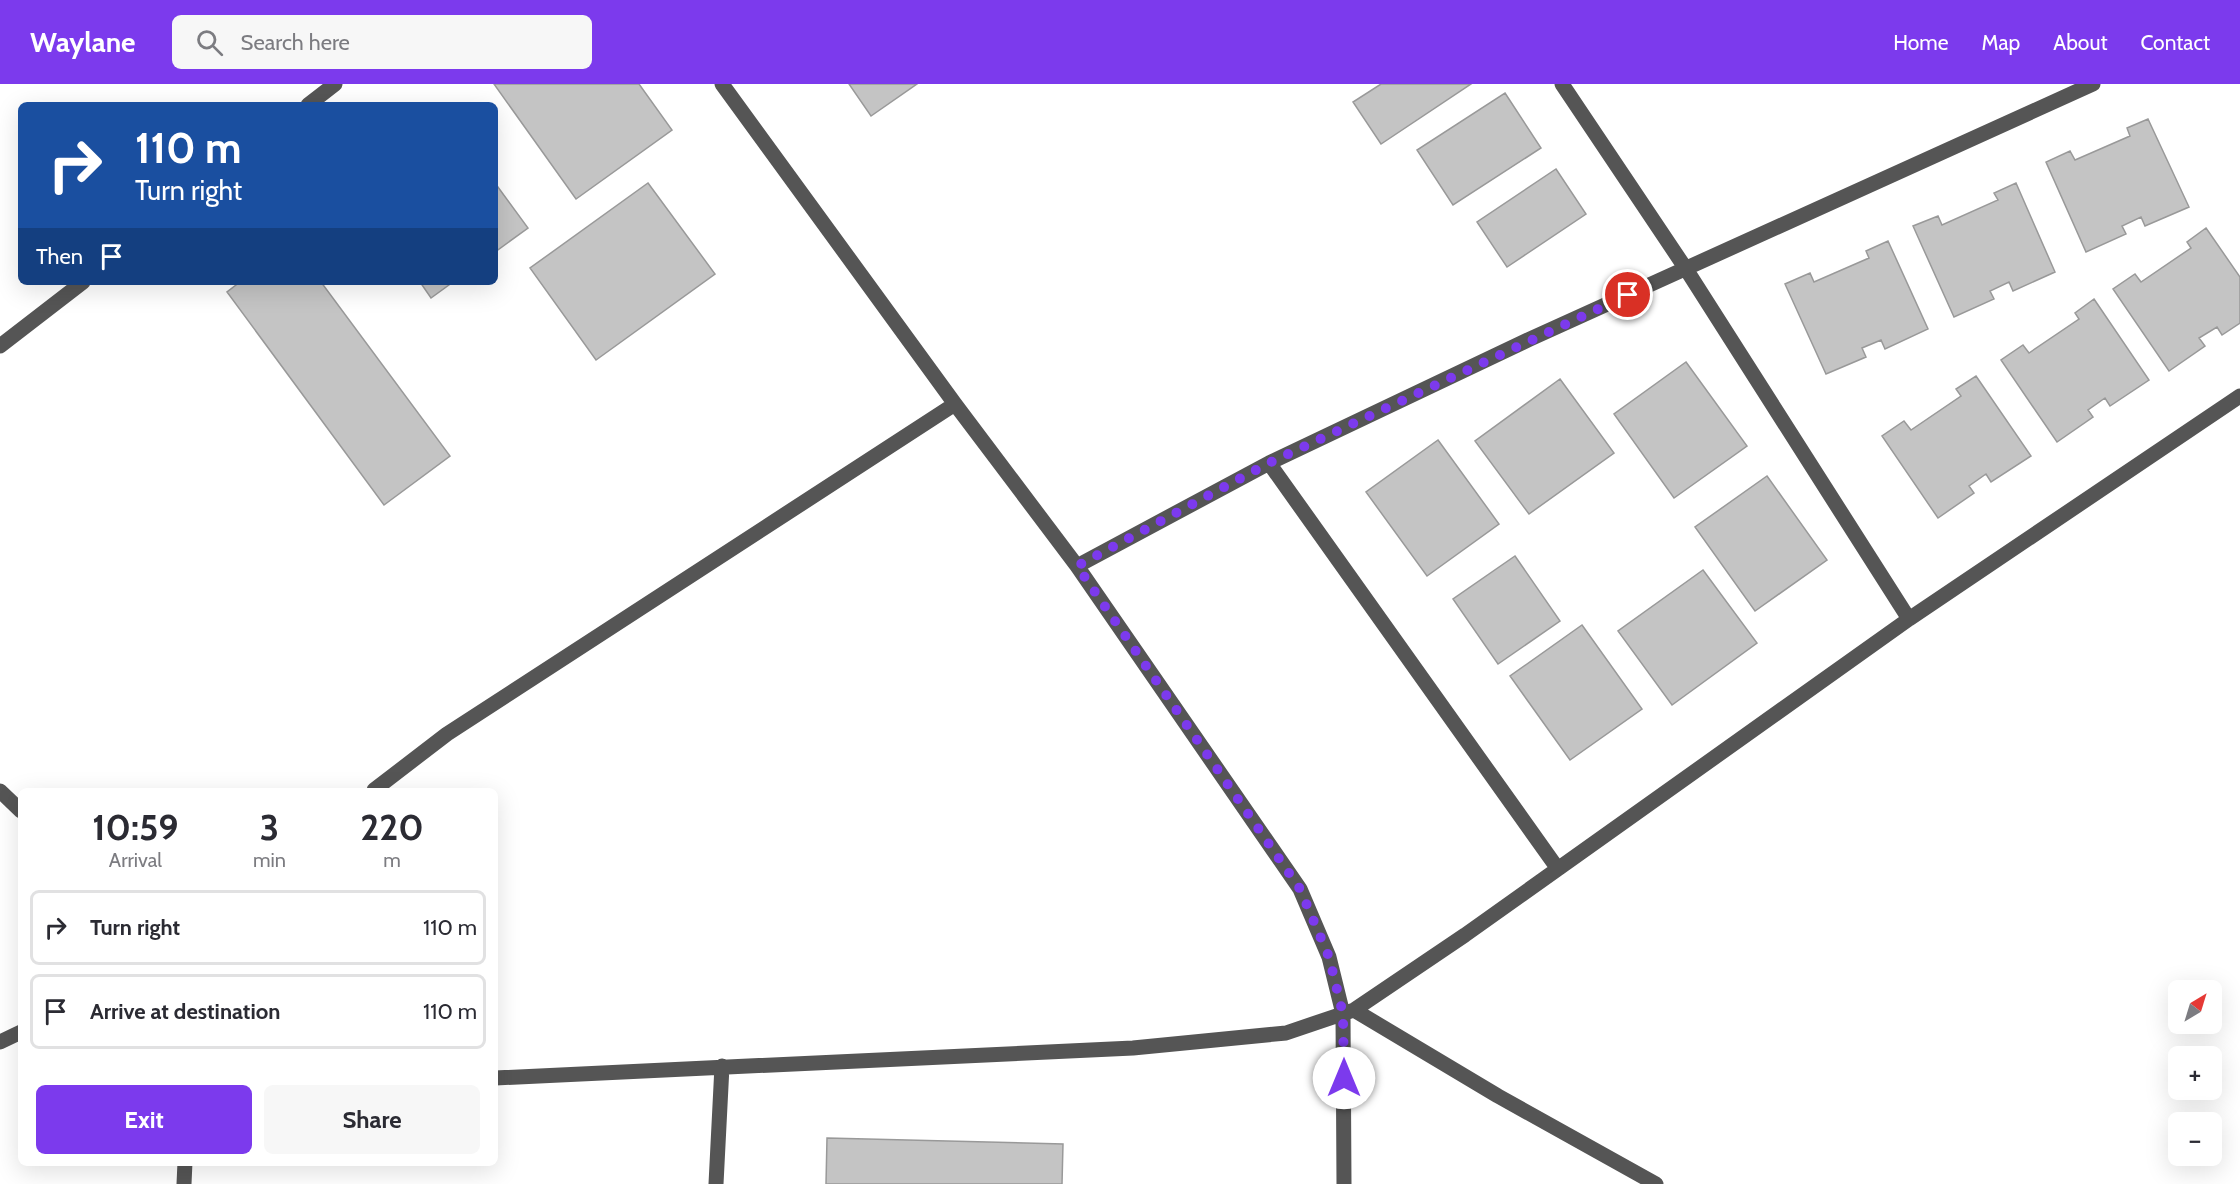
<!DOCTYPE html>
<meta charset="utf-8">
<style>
body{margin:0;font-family:Cabin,sans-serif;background:#f7f7f7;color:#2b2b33;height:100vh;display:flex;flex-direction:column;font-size:22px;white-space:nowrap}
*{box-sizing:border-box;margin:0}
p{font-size:20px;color:#7c7c81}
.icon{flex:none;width:33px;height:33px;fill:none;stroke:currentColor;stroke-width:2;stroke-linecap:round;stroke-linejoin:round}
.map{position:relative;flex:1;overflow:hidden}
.drawer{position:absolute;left:18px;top:704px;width:480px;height:378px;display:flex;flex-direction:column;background:#fff;border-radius:9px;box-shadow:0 6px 24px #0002}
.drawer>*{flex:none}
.hud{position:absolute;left:18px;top:18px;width:480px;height:183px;border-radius:9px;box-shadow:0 6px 24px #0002;background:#1a4fa0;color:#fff;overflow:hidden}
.needle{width:39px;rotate:38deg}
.tools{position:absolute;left:2168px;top:896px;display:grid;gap:12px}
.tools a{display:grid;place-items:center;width:54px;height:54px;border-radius:9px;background:#fff;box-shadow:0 6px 24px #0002;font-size:30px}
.pin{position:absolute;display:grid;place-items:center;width:51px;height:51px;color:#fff;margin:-26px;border:3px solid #fff;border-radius:50%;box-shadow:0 2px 6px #0007}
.me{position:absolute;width:66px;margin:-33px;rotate:0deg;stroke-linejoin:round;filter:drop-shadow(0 0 4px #0008)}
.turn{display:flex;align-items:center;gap:21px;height:126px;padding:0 18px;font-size:27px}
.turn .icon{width:78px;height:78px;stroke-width:2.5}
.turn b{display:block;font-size:42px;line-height:51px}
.then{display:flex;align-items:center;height:57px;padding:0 18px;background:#0003;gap:12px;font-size:22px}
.eta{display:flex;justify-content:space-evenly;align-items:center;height:102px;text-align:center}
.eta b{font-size:36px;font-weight:700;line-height:42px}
.action{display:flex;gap:12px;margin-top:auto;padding:12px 18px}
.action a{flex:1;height:69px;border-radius:9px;background:#7c3aed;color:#fff;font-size:24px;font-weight:700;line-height:69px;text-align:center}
.action a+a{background:#f7f7f7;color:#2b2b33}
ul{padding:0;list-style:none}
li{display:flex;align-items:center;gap:18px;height:75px;margin:0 12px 9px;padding:0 6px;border:3px solid #e1e1e2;border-radius:9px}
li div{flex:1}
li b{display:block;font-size:22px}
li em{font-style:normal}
header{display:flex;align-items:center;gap:36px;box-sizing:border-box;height:84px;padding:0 30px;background:#7c3aed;color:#fff}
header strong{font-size:28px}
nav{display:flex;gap:33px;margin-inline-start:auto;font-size:21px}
.search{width:420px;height:54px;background:#f7f7f7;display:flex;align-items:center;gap:15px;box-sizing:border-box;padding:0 21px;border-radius:9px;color:#7c7c81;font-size:22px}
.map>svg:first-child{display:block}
.building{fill:#c4c4c4;stroke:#999;stroke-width:1.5}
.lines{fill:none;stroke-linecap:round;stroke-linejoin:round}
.minor{stroke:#555;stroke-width:15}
.route{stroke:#7c3aed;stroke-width:10;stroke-dasharray:0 18}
</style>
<header>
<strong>Waylane</strong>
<div class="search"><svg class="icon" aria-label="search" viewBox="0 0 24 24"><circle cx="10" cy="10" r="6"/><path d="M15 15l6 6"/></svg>Search here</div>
<nav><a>Home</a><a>Map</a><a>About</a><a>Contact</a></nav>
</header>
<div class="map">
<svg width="2240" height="1100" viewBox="0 0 2240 1100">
<rect width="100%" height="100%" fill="#fff"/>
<!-- building -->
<path class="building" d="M494 0H639L672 46 576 115Z
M849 0H917L871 32Z
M1381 0H1471L1381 60 1353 18Z
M1505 9 1541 64 1453 121 1417 66Z
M2148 35 2189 123 2145 142 2141 133 2122 142 2126 150 2086 168 2046 78 2070 67 2075 76 2130 52 2127 44Z
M1556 85 1586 130 1507 183 1477 138Z
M495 99 528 144 495 168Z
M648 99 715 190 596 276 530 184Z
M2016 99 2055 188 2013 207 2009 198 1990 207 1994 215 1954 233 1913 142 1938 132 1942 141 1998 116 1994 109Z
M2206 144 2240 193V239L2222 251 2217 243 2199 254 2205 262 2169 287 2113 205 2135 190 2141 198 2191 164 2187 158Z
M1888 157 1928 245 1885 265 1881 256 1862 264 1866 273 1826 290 1785 200 1810 189 1814 198 1869 174 1866 167Z
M240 198H321L450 372 384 421 227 208Z
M420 198H453L431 214Z
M2094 215 2149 296 2110 322 2105 314 2088 326 2093 333 2057 358 2001 276 2023 261 2029 269 2079 235 2075 229Z
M1686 278 1747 362 1674 414 1614 330Z
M1976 292 2031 372 1991 398 1986 390 1969 402 1974 409 1938 434 1882 352 1904 337 1911 346 1961 312 1956 305Z
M1560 295 1614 369 1529 430 1475 357Z
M1438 356 1499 440 1427 492 1366 408Z
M1767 392 1827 476 1755 527 1695 443Z
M1515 472 1560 537 1498 580 1453 515Z
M1703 486 1757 559 1672 621 1618 547Z
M1582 541 1642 625 1570 676 1510 592Z
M827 1054 1063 1060 1062 1100H826Z"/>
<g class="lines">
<!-- minor -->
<path class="minor" d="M722 0 955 320 1077 482 1300 805 1329 873 1343 930 1344 1100
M1562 0 1686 185 1909 535
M308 21 335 0
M0 262 83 198
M1269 379 1558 785
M1077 482 1269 379 1530 255 2093 0
M374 706 447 650 955 320
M0 707 21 727
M1354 926 1498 1012 1656 1100
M0 958 21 948
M495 994 1133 964 1286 949 1354 926 1465 851 1909 535 2240 312
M184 1100 185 1078
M716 1100 722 982"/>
</g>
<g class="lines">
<!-- route -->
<path class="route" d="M1344 994 1343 930 1329 873 1300 805 1077 482 1269 379 1628 211"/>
</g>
</svg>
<div class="tools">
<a><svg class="needle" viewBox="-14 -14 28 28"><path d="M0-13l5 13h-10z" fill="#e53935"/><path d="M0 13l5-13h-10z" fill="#7c7c81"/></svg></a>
<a>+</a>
<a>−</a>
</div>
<div class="pin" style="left:1628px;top:211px;background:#d93025"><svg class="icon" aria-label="arrive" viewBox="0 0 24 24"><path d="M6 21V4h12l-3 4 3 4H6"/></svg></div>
<svg class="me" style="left:1344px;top:994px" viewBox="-20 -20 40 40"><circle r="19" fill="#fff"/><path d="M0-13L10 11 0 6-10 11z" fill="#7c3aed"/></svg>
<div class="hud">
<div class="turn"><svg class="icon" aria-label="right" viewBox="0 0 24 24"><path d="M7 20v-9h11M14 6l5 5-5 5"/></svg><div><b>110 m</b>Turn right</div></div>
<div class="then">Then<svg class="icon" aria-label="arrive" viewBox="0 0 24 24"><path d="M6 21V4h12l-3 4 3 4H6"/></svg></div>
</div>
<section class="drawer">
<div class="eta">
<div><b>10:59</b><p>Arrival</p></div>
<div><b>3</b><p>min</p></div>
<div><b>220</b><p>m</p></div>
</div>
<ul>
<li><svg class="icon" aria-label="right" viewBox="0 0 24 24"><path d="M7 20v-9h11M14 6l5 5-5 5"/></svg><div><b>Turn right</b></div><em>110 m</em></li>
<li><svg class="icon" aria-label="arrive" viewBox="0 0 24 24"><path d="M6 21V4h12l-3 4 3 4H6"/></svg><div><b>Arrive at destination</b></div><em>110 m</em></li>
</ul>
<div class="action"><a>Exit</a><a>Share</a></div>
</section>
</div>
